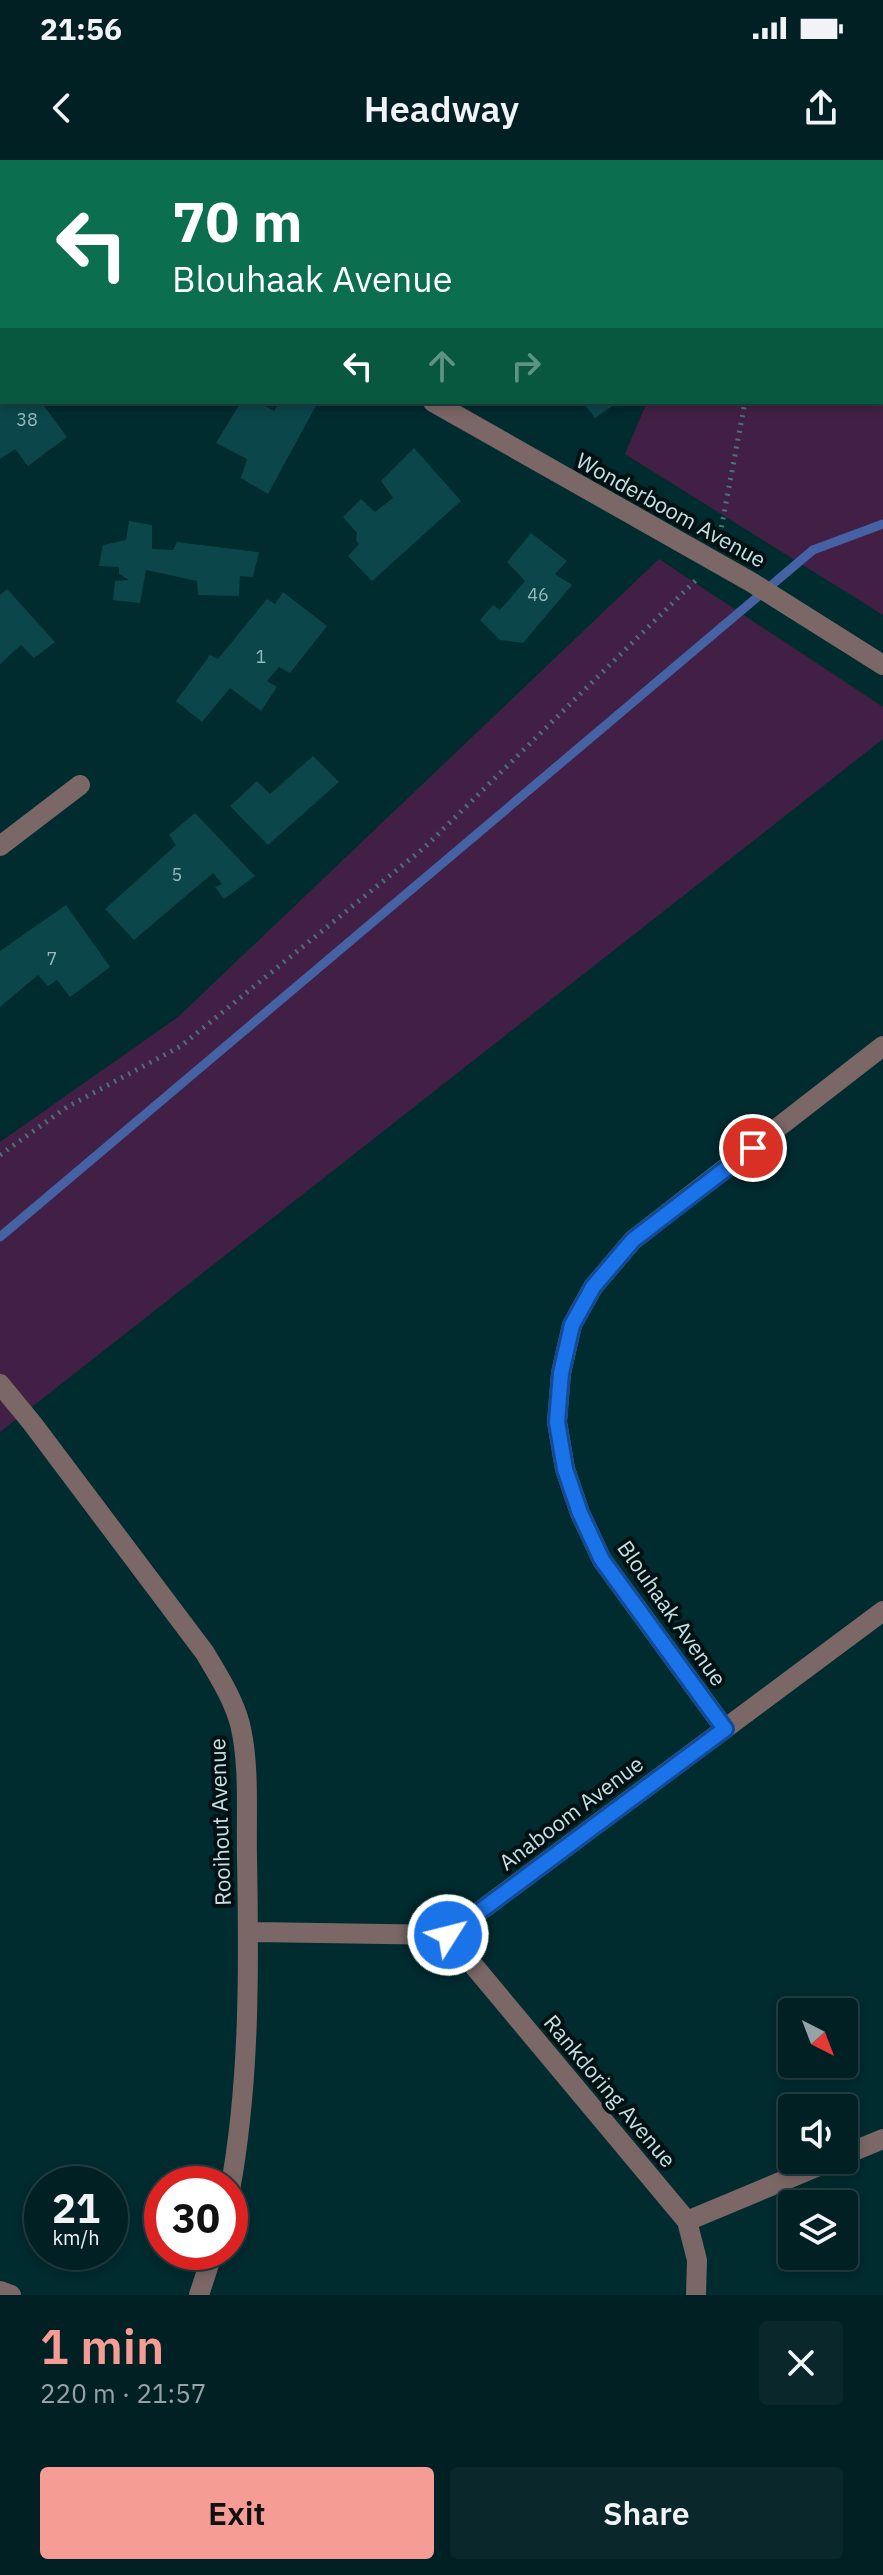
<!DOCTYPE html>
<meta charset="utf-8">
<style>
body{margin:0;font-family:"IBM Plex Sans",sans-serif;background:#0a282b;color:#f1f3f6;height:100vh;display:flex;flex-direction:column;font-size:30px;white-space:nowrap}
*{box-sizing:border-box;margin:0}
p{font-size:26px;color:#95a3a6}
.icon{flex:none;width:44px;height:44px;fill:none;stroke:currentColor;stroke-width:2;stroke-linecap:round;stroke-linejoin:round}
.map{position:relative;height:2135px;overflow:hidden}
.panel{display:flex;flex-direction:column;background:#002023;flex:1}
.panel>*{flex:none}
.guide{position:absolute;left:0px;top:0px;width:884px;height:244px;box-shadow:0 4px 12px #0003,0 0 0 2px #223e41;background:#0b6e4f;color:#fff;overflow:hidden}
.needle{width:52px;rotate:138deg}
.tools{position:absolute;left:778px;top:1838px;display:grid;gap:16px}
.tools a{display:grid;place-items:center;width:80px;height:80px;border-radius:8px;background:#002023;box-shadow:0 4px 12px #0003,0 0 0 2px #223e41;font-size:40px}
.speed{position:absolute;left:24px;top:2006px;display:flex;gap:16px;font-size:40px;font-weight:700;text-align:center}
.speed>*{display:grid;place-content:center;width:104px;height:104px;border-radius:50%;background:#002023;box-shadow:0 4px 12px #0003,0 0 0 2px #223e41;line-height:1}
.speed small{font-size:20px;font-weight:400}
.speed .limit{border:12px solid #d22;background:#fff;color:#111}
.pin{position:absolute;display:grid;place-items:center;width:68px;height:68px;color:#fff;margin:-34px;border:4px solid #fff;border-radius:50%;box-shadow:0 2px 8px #0007}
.me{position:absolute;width:88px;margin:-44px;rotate:54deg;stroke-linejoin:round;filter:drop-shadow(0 0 6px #0008)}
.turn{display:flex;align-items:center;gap:28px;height:168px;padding:0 40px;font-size:36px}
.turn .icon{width:104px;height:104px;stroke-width:2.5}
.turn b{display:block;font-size:56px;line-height:68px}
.lanes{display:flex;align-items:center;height:76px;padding:0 40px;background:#0003;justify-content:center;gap:40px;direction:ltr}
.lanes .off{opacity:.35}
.round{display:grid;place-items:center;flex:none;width:84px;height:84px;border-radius:8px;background:#0a282b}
.headline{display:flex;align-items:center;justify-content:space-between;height:136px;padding:0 40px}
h1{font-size:48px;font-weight:600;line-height:60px;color:#f59c95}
.primary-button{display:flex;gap:16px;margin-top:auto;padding:16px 40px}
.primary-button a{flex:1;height:92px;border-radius:8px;background:#f59c95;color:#111;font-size:32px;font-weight:600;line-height:92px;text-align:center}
.primary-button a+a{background:#0a282b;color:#f1f3f6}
.status{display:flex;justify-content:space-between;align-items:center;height:56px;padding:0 40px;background:#002023;direction:ltr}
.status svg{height:22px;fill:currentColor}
header{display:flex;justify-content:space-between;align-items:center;height:104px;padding:0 40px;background:#002023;font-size:36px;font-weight:600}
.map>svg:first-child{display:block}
.green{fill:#422045}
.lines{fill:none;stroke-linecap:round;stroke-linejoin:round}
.stream{stroke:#4562a4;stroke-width:9}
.building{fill:#0b464b}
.path{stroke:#4d7275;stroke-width:5;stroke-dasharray:2 6;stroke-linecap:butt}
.minor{stroke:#7b6766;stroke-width:20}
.route-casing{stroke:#114b97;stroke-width:20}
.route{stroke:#1a73e8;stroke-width:14}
.labels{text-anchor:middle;stroke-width:8;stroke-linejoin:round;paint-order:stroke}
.number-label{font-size:18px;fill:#97babd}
.street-label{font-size:22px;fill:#c6e0e3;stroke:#001113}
</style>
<div class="status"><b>21:56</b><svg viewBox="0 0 49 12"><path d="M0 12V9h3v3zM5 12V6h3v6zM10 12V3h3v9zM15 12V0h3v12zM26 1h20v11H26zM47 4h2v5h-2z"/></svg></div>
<header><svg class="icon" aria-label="back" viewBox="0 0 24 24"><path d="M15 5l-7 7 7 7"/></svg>Headway<svg class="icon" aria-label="share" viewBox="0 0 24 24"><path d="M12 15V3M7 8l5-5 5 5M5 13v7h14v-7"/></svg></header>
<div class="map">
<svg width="883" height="2135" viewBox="0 0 883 2135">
<rect width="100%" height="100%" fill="#002b2f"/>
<!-- green -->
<path class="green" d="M752 0H883V455L625 294 647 242H882V2H751Z
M659 399 883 547V579L0 1272V982L178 857Z"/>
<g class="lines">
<!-- stream -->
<path class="stream" d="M0 1077 813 390 883 364"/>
</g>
<!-- building -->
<path class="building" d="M0 242H41L67 277 28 306 15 289 0 299Z
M241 242H258L274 251 280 242H318L268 334 241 318 247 299 216 283Z
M583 242H618L595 258Z
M414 288 461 341 372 421 348 396 359 384 356 380 357 373 343 357 361 339 375 352 393 338 381 321Z
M129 361 152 365V389L173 390 177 382 259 392 253 417 240 416 239 436 198 435 197 421 146 410 140 443 113 440 115 421 129 420 119 414V407L99 406 103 385 126 380Z
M531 373 567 401 555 414 572 425 523 483 500 480 480 460 493 445 500 450 525 421 507 402Z
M7 429 55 482 34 498 21 485 0 504V435Z
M283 432 327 466 290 513 279 507 267 521 277 527 261 551 230 528 202 562 176 541 210 495 218 499 267 439 275 444Z
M313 596 339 622 268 685 230 646 257 621 270 634Z
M195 653 255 716 224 739 215 727 222 724 213 713 134 780 105 749 176 685 169 675Z
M66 745 110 807 70 837 57 820 48 826 38 815 0 847V791Z"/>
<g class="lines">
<!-- path -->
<path class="path" d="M804 2 805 0
M720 375 745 242
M0 995 67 947 181 886 425 687 696 420"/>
<!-- minor -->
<path class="minor" d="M162 2 164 0
M0 122 2 120
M433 242 751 422 883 505
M0 686 80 625
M0 1224 32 1263 205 1493C218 1515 233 1538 240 1564 250 1606 246 1653 247 1697 249 1807 250 1921 230 2030
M725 1569 602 1400 580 1353 565 1309 557 1262 561 1213 572 1165 593 1127 633 1080 883 886
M248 1772 448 1775 883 1451
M448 1775 687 2061 697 2100 696 2135
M844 1995 883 1979
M687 2061 833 2000
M0 2131 11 2135
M199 2135 213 2092"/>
</g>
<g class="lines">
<defs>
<path id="route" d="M448 1775 725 1569 602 1400 580 1353 565 1309 557 1262 561 1213 572 1165 593 1127 633 1080 753 988"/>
</defs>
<!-- route casing -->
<use href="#route" class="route-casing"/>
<!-- route -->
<use href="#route" class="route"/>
</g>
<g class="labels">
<!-- number labels -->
<g class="number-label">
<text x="27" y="266">38</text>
<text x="538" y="441">46</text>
<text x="261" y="503">1</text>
<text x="177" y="721">5</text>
<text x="52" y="805">7</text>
</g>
<!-- street labels -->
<g class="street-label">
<text transform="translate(671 350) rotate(29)" y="8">Wonderboom Avenue</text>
<text transform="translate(672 1453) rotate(55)" y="8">Blouhaak Avenue</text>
<text transform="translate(571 1653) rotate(-37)" y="8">Anaboom Avenue</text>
<text transform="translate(220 1662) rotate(-92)" y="8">Rooihout Avenue</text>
<text transform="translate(610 1931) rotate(50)" y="8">Rankdoring Avenue</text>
</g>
</g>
</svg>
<div class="tools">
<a><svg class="needle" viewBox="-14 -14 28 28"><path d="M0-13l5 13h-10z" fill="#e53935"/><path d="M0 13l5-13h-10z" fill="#95a3a6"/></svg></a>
<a><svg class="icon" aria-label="sound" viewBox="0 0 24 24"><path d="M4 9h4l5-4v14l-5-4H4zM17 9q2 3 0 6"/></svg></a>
<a><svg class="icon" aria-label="layers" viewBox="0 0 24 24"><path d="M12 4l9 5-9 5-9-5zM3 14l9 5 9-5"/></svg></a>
</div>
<div class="speed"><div>21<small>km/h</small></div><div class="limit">30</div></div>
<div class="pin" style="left:753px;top:988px;background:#d93025"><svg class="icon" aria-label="arrive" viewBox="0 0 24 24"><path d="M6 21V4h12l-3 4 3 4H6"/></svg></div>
<svg class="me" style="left:448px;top:1775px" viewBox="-20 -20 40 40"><circle r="17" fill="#1a73e8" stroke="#fff" stroke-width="3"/><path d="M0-11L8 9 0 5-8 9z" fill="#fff"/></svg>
<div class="guide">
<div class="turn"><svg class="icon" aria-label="left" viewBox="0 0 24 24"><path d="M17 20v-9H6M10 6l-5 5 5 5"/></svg><div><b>70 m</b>Blouhaak Avenue</div></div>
<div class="lanes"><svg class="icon" aria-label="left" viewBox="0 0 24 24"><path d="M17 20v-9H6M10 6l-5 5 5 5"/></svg><svg class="icon off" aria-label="ahead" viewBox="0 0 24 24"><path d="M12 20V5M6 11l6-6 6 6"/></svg><svg class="icon off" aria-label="right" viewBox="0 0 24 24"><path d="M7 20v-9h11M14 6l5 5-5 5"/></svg></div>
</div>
</div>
<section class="panel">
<div class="headline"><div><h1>1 min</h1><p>220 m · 21:57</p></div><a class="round"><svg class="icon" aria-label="close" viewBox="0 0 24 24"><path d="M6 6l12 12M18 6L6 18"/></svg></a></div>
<div class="primary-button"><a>Exit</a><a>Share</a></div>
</section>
